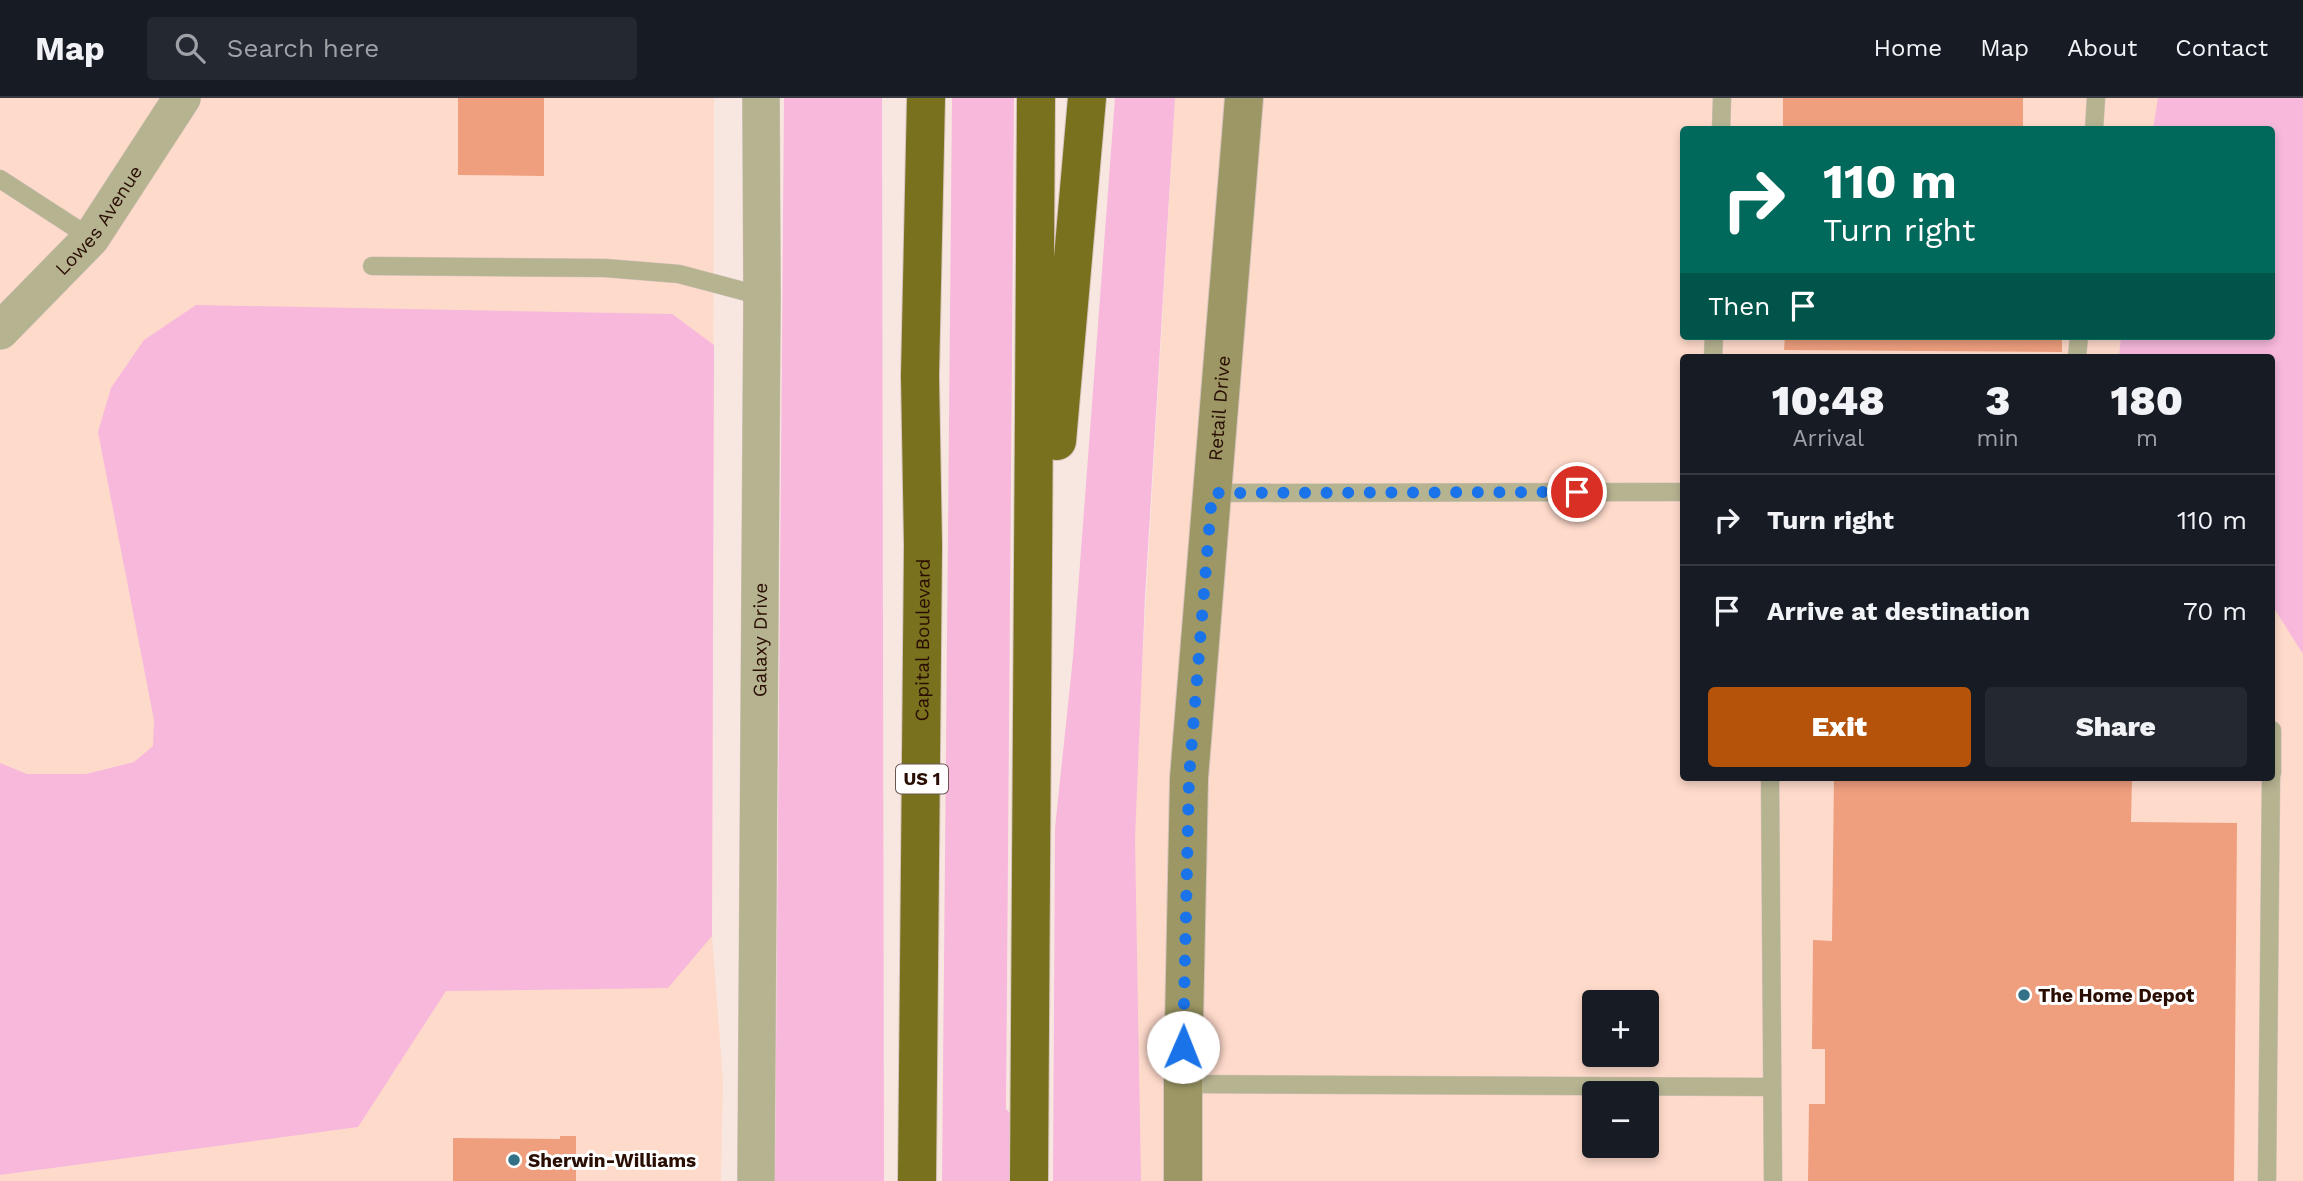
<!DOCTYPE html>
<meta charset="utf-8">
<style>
body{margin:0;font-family:"Work Sans",sans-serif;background:#242831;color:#f1f3f6;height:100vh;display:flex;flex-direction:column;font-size:26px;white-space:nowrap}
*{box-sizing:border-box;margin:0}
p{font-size:23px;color:#9ea1a6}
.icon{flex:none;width:38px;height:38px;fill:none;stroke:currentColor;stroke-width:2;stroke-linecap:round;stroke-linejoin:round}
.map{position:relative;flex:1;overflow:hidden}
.side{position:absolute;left:1680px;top:256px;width:595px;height:427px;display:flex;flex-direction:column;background:#171b24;border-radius:7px;box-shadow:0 4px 10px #0003}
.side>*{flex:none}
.hud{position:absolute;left:1680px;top:28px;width:595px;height:214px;border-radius:7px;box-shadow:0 4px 10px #0003;background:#00695c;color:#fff;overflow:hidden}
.fabs{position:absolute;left:1582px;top:892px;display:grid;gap:14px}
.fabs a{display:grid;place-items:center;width:77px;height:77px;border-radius:7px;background:#171b24;box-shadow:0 4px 10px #0003;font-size:35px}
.pin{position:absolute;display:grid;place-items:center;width:60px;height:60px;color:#fff;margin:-30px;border:4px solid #fff;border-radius:50%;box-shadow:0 2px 7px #0007}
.me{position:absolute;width:77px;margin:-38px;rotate:1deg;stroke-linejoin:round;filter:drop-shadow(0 0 5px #0008)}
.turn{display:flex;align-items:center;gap:24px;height:147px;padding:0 28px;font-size:32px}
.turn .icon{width:91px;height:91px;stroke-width:2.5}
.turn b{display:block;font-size:49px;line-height:60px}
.then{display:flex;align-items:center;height:66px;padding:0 28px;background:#0003;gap:14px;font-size:26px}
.eta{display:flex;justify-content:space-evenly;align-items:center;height:119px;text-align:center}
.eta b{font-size:42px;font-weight:800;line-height:49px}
.action{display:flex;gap:14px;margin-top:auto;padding:14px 28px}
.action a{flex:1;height:80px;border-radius:7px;background:#b45309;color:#fff;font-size:28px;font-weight:800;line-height:80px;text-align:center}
.action a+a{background:#242831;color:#f1f3f6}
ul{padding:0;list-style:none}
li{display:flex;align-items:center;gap:21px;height:91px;padding:0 28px;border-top:2px solid #363941}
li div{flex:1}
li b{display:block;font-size:26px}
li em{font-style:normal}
header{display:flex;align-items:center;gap:42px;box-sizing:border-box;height:98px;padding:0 35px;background:#171b24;border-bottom:2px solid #363941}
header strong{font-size:33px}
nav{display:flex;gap:38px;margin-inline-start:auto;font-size:24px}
.search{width:490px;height:63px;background:#242831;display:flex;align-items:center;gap:18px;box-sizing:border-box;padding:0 24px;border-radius:7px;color:#9ea1a6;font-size:26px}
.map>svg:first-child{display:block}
.built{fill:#fedacb;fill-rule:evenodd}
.green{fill:#f7b8dc}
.building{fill:#ef9f7e}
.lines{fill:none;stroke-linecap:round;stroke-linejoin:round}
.lane-casing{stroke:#d7c4bd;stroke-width:19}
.street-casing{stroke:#d7c4bd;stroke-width:38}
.secondary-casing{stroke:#d7c4bd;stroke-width:40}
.highway-casing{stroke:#d7c4bd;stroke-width:40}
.lane{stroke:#b6b391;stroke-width:18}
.street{stroke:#b6b391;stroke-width:37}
.secondary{stroke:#9c9764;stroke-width:38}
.highway{stroke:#79711d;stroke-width:38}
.route{stroke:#1a73e8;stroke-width:12;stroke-dasharray:0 21.6}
.poi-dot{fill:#337187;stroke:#fff;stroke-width:2.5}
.labels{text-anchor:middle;stroke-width:6;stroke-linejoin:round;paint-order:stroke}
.shield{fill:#fff;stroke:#6a564f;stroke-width:2}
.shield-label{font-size:18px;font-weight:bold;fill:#2a0e03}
.street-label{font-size:19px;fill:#2a0e03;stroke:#fff}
.poi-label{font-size:19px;font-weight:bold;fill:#2a0e03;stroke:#fff;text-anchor:start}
</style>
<header>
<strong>Map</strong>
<div class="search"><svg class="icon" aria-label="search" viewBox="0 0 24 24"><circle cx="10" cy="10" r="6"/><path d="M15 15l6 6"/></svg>Search here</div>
<nav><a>Home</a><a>Map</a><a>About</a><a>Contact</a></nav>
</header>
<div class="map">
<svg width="2303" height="1083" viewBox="0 0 2303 1083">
<rect width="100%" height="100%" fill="#f8e7e0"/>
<!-- built -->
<path class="built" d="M0 0H714L712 838 723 982 721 1083H0Z
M1175 0H2303V1083H1140L1132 742ZM1684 32H2272V238H1684ZM1684 259H2272V679H1684ZM1594 905H1647V957H1594ZM1594 996H1647V1048H1594Z"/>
<!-- green -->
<path class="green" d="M784 0H882L884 1083H775Z
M952 0H1014L1006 1011 1010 1015 1009 1083H942Z
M1115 0H1175L1145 498 1135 741 1141 1083H1053L1055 730 1073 559Z
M2158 0H2303V556L2272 507V259H2119L2121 238H2272V32L2153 31Z
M196 207 672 216 714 247 712 838 668 890 446 893 358 1029 0 1077V665L27 676H86L134 664 153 648 154 622 98 334 111 290 144 242Z"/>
<!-- building -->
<path class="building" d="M458 0H544V78L458 77Z
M1783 0H2023V32H1783Z
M1785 238H2062V254L1784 252Z
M1834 679H2132L2131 724 2237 725 2234 1083H1808L1809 1006H1825V951H1812L1813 842 1832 843Z
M560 1038H576V1083H453V1040L560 1041Z"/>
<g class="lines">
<defs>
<path id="lane" d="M1721 32 1722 0
M2094 32 2096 0
M0 81 91 140
M372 168 605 170 679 176 762 198
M1713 259 1714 238
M2077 259 2079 238
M1212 395 1684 394
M2272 632V675
M1770 679 1773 1083
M1183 986 1772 989
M2267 1083 2271 679"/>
<g id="street">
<path id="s1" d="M0 233 91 140 182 0"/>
<path id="s2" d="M756 1083 762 198 761 0"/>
</g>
<g id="secondary">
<path id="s3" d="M1183 1083V976L1189 680 1244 0"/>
</g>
<g id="highway">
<path d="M1057 343 1087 0"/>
<path id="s4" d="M917 1083 923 447 920 278 926 0"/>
<path d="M1029 1083 1036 0"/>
</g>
</defs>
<!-- lane casing -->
<use href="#lane" class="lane-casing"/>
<!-- street casing -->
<use href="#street" class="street-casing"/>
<!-- secondary casing -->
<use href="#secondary" class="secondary-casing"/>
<!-- highway casing -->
<use href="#highway" class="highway-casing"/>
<!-- lane -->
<use href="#lane" class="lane"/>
<!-- street -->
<use href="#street" class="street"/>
<!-- secondary -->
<use href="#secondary" class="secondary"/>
<!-- highway -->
<use href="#highway" class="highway"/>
</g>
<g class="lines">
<!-- route -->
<path class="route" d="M1183 949 1189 680 1212 395 1577 394"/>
</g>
<!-- markers -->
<g class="poi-dot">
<circle cx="2024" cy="897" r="7"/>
<circle cx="514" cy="1062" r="7"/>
</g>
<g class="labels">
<!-- shield labels -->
<rect class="shield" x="896" y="666.5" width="52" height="29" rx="5"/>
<g class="shield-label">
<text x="922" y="687">US 1</text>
</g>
<!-- street labels -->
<g class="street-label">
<text dy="7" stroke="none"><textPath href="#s1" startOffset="149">Lowes Avenue</textPath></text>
<text dy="7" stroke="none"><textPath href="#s3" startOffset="774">Retail Drive</textPath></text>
<text dy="7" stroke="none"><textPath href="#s4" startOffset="541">Capital Boulevard</textPath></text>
<text dy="7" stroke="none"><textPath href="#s2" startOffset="541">Galaxy Drive</textPath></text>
</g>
<!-- poi labels -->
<g class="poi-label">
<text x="2038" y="904">The Home Depot</text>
<text x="528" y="1069">Sherwin-Williams</text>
</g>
</g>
</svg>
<div class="fabs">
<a>+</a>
<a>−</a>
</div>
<div class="pin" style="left:1577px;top:394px;background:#d93025"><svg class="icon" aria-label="arrive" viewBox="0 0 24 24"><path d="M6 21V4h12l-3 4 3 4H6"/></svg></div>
<svg class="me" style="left:1183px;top:949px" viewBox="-20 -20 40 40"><circle r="19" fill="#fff"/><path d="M0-13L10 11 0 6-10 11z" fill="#1a73e8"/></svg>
<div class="hud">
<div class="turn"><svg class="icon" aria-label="right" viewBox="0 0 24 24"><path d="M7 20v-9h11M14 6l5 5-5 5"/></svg><div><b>110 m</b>Turn right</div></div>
<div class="then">Then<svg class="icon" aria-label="arrive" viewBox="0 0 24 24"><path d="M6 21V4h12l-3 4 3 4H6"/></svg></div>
</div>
<section class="side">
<div class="eta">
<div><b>10:48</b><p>Arrival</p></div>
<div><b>3</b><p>min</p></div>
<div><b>180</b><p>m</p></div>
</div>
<ul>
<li><svg class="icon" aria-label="right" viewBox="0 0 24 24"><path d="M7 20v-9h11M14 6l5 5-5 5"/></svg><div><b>Turn right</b></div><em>110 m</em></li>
<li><svg class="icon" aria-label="arrive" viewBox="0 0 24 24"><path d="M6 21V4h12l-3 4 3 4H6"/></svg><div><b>Arrive at destination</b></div><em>70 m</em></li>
</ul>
<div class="action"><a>Exit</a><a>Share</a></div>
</section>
</div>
